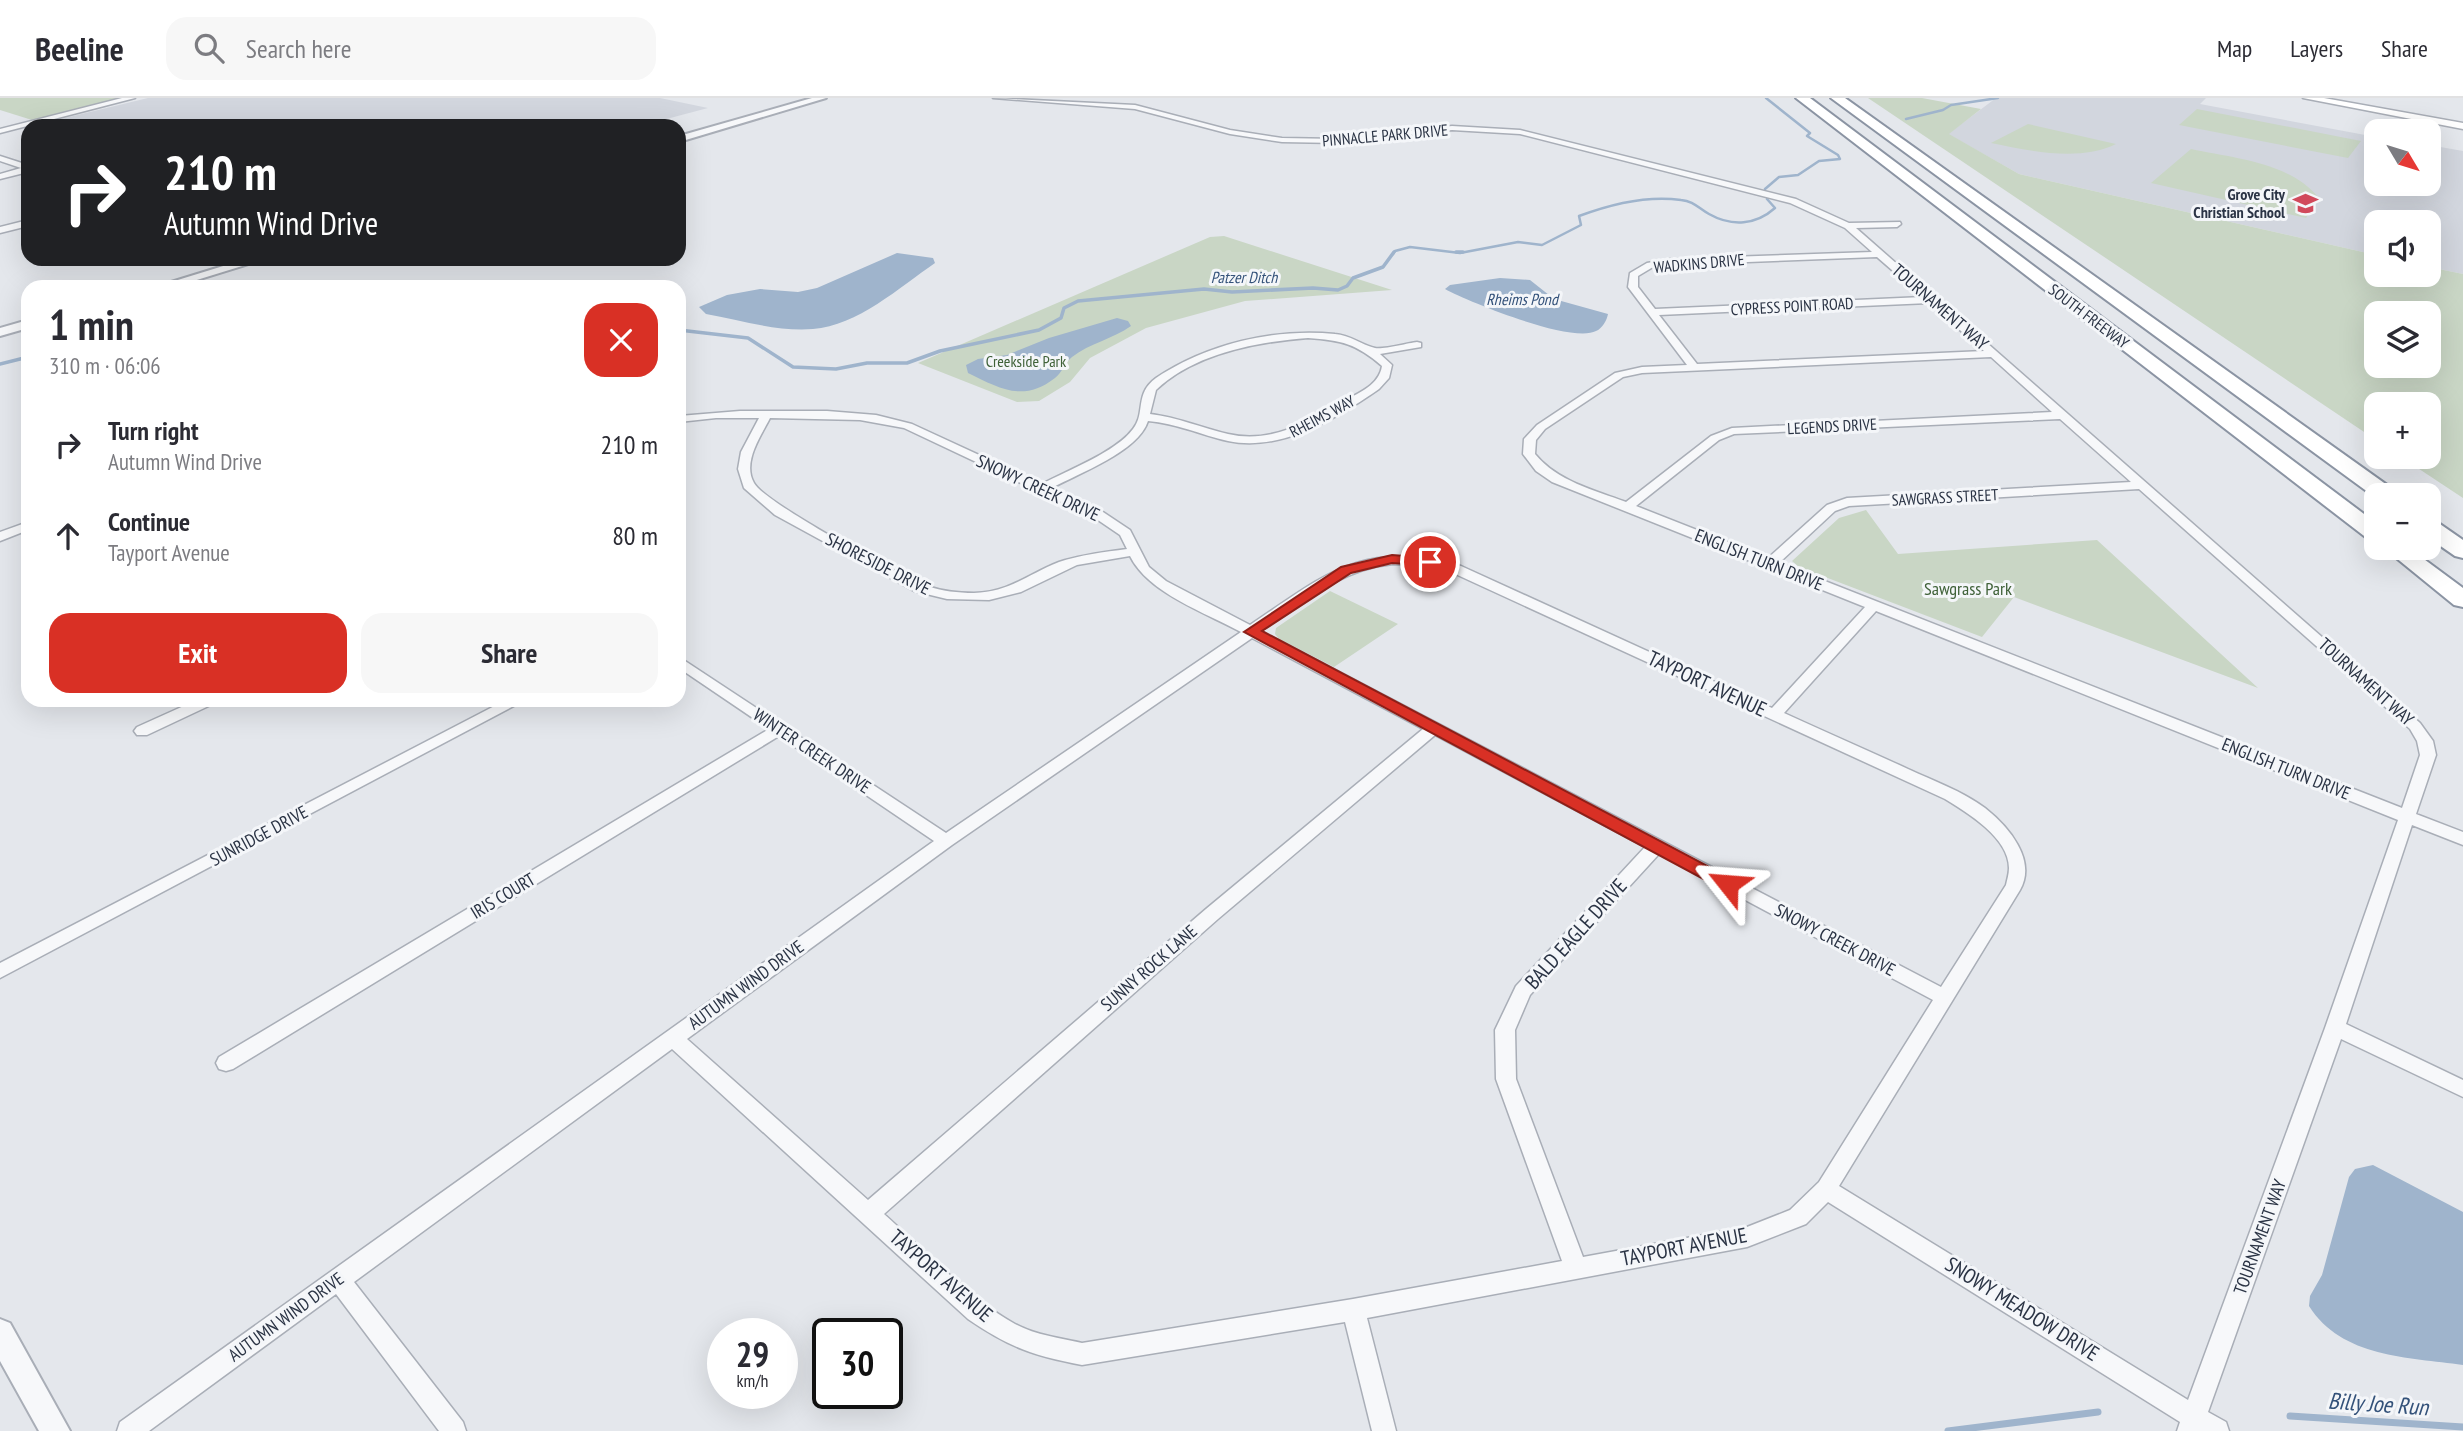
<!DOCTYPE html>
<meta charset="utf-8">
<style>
body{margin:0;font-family:"PT Sans Narrow",sans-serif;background:#f7f7f7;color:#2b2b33;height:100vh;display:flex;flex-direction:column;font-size:26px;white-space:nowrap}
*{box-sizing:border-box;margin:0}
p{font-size:23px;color:#7c7c81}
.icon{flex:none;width:38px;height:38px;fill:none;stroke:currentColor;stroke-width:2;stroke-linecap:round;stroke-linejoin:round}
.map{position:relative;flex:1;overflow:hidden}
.sheet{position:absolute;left:21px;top:182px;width:665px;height:427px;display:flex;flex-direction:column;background:#fff;border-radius:21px;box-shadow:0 7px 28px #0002}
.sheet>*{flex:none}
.guide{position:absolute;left:21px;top:21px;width:665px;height:147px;border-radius:21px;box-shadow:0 7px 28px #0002;background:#202124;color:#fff;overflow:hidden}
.needle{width:46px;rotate:128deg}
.controls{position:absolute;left:2364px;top:21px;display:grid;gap:14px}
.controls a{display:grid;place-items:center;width:77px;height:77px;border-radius:14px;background:#fff;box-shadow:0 7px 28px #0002;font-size:35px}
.speed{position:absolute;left:707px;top:1220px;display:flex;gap:14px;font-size:35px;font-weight:700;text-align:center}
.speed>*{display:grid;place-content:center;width:91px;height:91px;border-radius:50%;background:#fff;box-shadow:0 7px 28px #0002;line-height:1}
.speed small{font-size:18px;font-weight:400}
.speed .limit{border:4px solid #111;border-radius:10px;background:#fff;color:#111}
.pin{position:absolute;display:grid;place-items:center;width:60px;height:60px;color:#fff;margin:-30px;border:4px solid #fff;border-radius:50%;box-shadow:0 2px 7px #0007}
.me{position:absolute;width:77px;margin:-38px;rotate:298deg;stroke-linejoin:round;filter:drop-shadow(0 0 5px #0008)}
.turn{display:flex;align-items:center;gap:24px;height:147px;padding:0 28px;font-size:32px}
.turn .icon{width:91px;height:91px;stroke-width:2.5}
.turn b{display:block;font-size:49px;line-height:60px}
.round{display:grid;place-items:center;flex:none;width:74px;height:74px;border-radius:21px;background:#f7f7f7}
.summary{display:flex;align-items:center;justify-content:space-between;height:119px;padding:0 28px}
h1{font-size:42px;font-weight:700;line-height:52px}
.cta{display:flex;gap:14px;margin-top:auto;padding:14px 28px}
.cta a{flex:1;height:80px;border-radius:21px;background:#d93025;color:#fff;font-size:28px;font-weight:700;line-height:80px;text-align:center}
.cta a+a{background:#f7f7f7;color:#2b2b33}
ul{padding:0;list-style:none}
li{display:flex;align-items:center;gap:21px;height:91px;padding:0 28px}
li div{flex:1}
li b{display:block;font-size:26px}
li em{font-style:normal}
header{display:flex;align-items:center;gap:42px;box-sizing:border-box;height:98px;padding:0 35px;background:#fff;border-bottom:2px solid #e1e1e2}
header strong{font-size:33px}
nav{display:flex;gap:38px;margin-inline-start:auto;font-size:24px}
.search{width:490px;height:63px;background:#f7f7f7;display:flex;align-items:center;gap:18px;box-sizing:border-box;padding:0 24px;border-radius:21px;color:#7c7c81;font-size:26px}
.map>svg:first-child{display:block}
.built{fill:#d2d6de}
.green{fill:#c9d6c5;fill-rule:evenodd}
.water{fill:#9fb4cc}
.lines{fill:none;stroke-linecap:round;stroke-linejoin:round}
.stream-far2{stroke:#9fb4cc;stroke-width:2.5}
.stream-far1{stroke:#9fb4cc;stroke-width:3.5}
.stream{stroke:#9fb4cc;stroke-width:7}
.minor-casing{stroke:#a9aeb7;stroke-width:3}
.tertiary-casing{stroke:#a9aeb7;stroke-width:4}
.secondary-casing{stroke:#a9aeb7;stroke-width:3}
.motorway-casing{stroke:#8b94a3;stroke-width:4}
.minor{fill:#f7f8fa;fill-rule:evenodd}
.tertiary{fill:#f7f8fa;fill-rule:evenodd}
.secondary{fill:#fff;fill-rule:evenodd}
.motorway{fill:#fff;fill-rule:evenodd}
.route{fill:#d93025;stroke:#8d1f18;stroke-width:2}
.labels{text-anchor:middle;stroke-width:6;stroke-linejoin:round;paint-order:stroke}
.far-street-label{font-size:16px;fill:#2b3445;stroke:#f4f6f9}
.far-poi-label{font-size:16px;font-weight:bold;fill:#2b3445;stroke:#f4f6f9;text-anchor:end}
.far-water-label{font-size:16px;font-style:italic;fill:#34527a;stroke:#f4f6f9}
.far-park-label{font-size:16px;fill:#3f6138;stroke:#f4f6f9}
.street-label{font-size:18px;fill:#2b3445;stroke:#f4f6f9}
.park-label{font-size:18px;fill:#3f6138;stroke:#f4f6f9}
.near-street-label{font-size:21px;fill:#2b3445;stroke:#f4f6f9}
.near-water-label{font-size:23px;font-style:italic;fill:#34527a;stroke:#f4f6f9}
</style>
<header>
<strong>Beeline</strong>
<div class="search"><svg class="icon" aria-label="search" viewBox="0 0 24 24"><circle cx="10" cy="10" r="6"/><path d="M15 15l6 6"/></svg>Search here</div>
<nav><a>Map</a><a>Layers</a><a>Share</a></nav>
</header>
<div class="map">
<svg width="2463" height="1333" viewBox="0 0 2463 1333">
<rect width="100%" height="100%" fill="#e4e7ec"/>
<!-- built -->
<path class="built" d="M148 0H660L708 10 640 28 36 27Z
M1996 0H2206L2200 6 2376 39V86H2429V47L2463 53V176L2429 169V124H2376V157L2019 76 1948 36Z"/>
<!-- green -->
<path class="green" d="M0 0H120L32 22 0 12Z
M1868 0H1922L1981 11 1949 36 2019 76 2376 157V177H2429V169L2463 176V400L2401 359H2429V306H2376V342ZM2429 215V268H2376V215Z
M2197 11 2361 43 2348 60 2179 27Z
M2028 26 2116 46C2080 64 2029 53 1991 45Z
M2191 51C2232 60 2290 64 2318 99L2306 120 2151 85Z
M1224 138 1392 192 1245 203 1146 230 1090 260 1070 284 1039 303 1017 304 918 265 1210 139Z
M1866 412 1898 456 2097 442 2258 590 2014 499 1982 539 1799 469 1792 463 1839 420Z
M1330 493 1398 526 1334 569 1279 541 1275 536 1276 530Z"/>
<!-- water -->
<path class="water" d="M897 155 933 160 935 165C900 189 857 228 813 231 778 234 740 222 706 216L699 209 727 197 760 191 798 194 817 190Z
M1500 180 1530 182 1554 201 1608 216C1607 222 1602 231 1596 233 1572 246 1469 204 1445 191L1450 187Z
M1117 220 1128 223 1131 228C1113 241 1090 245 1072 259 1065 264 1062 275 1055 280 1023 305 999 290 968 275L966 267 978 261 1007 257 1049 240Z
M2373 1067 2463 1114V1267C2408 1259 2342 1260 2309 1208L2310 1198 2322 1177 2349 1079 2355 1071Z"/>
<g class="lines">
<!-- stream-far2 -->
<path class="stream-far2" d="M1906 21 1943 12 1951 7 1998 0
M1765 91 1779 79 1798 77 1819 63 1840 61 1838 57 1807 38 1810 35 1766 0
M1393 156 1395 153 1410 149 1460 155 1518 144 1542 147 1581 127 1579 118C1611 106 1646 97 1681 102 1694 103 1698 110 1709 116 1732 129 1756 127 1775 110L1767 101"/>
<!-- stream-far1 -->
<path class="stream-far1" d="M1456 154H1463
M679 232 748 240 793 269 836 271 867 265H907L940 253 1039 232 1061 220 1064 210 1078 203 1204 191 1232 194 1313 190 1338 192 1347 188 1353 180 1383 169 1394 154
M0 266 28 259"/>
<!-- stream -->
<path class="stream" d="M2290 1318 2463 1329
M1948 1333 2098 1314"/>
<defs>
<path id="minor" d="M122 0H135L0 35V31Z
M993 0 1135 7 1230 32 1282 40 1338 41 1452 28 1520 32 1796 101 1849 125 1900 124 1901 126 1897 129 1856 130 2420 625 2433 643 2436 657 2416 716 2463 734V747L2412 727 2346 926 2463 982V999L2341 941 2208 1314 2226 1324 2229 1333H2177L2180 1324 1828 1104 1806 1126 1747 1149 1367 1220 1396 1333H1372L1345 1224 1082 1267C1033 1258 1009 1249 968 1221L672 951 354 1184 463 1324 466 1333H439L336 1196 149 1333H117L120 1324 934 743 779 638 233 971 226 973 219 971 216 965 219 959 769 631 679 570V559L946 735 1241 534C1206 515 1148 495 1130 458L1077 467 1021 494 989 502 947 501 914 493 775 417 744 390 738 371 741 354 759 320H716L679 324V318L740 313H827L876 317 912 326 1042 386C1068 372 1116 354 1133 331 1146 315 1134 296 1156 280 1207 246 1274 230 1335 236 1350 237 1362 247 1375 250 1382 252 1408 245 1417 244L1421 245V249L1380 256 1392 267 1389 280 1379 291C1336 321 1281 354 1228 343 1201 337 1176 325 1148 323 1138 354 1079 375 1052 390L1103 414 1130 432 1149 469 1166 483 1250 527C1329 474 1361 442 1461 468L1772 610 1865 509 1552 384 1536 373 1523 356 1524 341 1537 327 1615 275 1642 269 1687 267 1628 189 1630 175 1647 165 1671 161 1872 154 1845 130 1790 105 1520 36 1452 32 1338 45 1282 44 1230 36 1135 11ZM1877 159 1923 199 1655 211 1638 189V178L1653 169 1671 167ZM1929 205 1984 253 1697 266 1659 217ZM1308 240C1341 242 1357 246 1382 268 1379 287 1360 294 1344 303 1308 324 1271 346 1228 336 1202 330 1177 319 1150 316L1156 292C1195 255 1257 244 1308 240ZM1991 259 2052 314 1732 330 1711 338 1626 404C1594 392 1557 383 1535 356L1536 342 1545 331 1623 279 1642 275ZM770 320 860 322 904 330 1095 420 1120 437 1127 451C1104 454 1080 457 1059 464 1028 476 1010 494 974 495 958 495 942 493 927 488 901 479 764 404 754 385 742 364 761 338 770 320ZM2060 321 2131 384 1847 400 1827 407 1768 460 1636 408 1719 342 1734 336ZM2139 391 2410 631 2417 643 2420 657 2402 710 1779 465 1835 413 1849 408ZM1393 466 1424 468 1451 474 1945 701C1968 715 2009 740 2009 770 2009 776 2007 782 2006 787L1941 889 1261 533C1303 504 1341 471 1393 466ZM1876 513 2398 722 2325 930 2188 1302 1839 1088 2020 792C2037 762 2009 729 1985 710 1962 693 1934 683 1908 671 1867 652 1825 634 1784 615ZM1252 540 1423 631 1206 811 868 1102 687 941 952 747ZM1435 637 1645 749 1516 888 1495 932 1496 981 1562 1163 1353 1201 1082 1245C1060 1240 1035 1237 1015 1226 972 1203 921 1149 884 1116L1218 821ZM1659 756 1933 902 1819 1084 1790 1112 1747 1129 1583 1159 1516 981 1515 932 1530 897Z
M0 58 28 67V74L0 81V76L21 70 0 63Z
M28 122V128L0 135V129Z
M28 424V432L0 443V434Z
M197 602H217L215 605 147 637H137L134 633 137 629Z
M506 602H525L0 880V865Z"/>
<path id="tertiary" d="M812 0H826L679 44V38Z
M246 161H265L174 189H155Z
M28 222V230L0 238V230Z
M0 1221 10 1225 70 1333H39L0 1263Z"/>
<path id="secondary" d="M2303 0H2324L2463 25V31Z"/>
<path id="motorway" d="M1796 0H1810L2376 425V443L2368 441Z
M1831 0H1845L2394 392 2397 397H2376V400Z
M2429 422 2437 424 2463 442V460L2455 458 2429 440Z
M2384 450H2409L2463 490V509L2454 507Z"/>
</defs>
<!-- minor casing -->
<use href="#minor" class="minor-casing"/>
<!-- tertiary casing -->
<use href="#tertiary" class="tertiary-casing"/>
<!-- secondary casing -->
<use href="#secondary" class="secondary-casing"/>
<!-- motorway casing -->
<use href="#motorway" class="motorway-casing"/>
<!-- minor -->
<use href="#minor" class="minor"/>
<!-- tertiary -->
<use href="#tertiary" class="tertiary"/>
<!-- secondary -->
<use href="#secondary" class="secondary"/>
<!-- motorway -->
<use href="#motorway" class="motorway"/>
</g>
<!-- route -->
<path class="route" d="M1392 457 1430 460 1436 464 1430 468 1392 465 1351 475 1262 533 1734 782 1737 786 1734 791H1722L1244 534 1341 469Z"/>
<!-- icons -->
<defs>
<symbol id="school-bare" viewBox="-9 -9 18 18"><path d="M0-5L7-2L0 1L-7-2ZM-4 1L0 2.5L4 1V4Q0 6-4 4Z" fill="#d1495b" stroke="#f4f6f9" stroke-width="2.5" paint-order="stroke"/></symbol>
</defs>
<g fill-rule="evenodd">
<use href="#school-bare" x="2288" y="88" width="35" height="35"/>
</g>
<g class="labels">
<!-- far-street labels -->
<g class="far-street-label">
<text transform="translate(1385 37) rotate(-5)" y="6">PINNACLE PARK DRIVE</text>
<text transform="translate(1699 165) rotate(-5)" y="6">WADKINS DRIVE</text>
<text transform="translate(1792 208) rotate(-3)" y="6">CYPRESS POINT ROAD</text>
<text transform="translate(2089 218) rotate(37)" y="6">SOUTH FREEWAY</text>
<text transform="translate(1322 318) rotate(-28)" y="6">RHEIMS WAY</text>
<text transform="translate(1832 328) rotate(-3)" y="6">LEGENDS DRIVE</text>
<text transform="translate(1945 399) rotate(-3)" y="6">SAWGRASS STREET</text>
</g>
<!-- far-poi labels -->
<g class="far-poi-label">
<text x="2285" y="102">Grove City<tspan x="2285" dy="18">Christian School</tspan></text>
</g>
<!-- far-water labels -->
<g class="far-water-label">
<text x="1244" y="185">Patzer Ditch</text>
<text x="1522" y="207">Rheims Pond</text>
</g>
<!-- far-park labels -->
<g class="far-park-label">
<text x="1026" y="269">Creekside Park</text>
</g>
<!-- street labels -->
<g class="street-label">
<text transform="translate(1940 209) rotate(41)" y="6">TOURNAMENT WAY</text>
<text transform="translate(1038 390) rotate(25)" y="6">SNOWY CREEK DRIVE</text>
<text transform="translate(1759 462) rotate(22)" y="6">ENGLISH TURN DRIVE</text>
<text transform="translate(878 466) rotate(27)" y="6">SHORESIDE DRIVE</text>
<text transform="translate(2366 584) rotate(42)" y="6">TOURNAMENT WAY</text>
<text transform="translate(812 653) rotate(34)" y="6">WINTER CREEK DRIVE</text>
<text transform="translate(2286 671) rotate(22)" y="6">ENGLISH TURN DRIVE</text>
<text transform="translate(259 738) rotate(-28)" y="6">SUNRIDGE DRIVE</text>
<text transform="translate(503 798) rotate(-31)" y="6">IRIS COURT</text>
<text transform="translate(1835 842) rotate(28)" y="6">SNOWY CREEK DRIVE</text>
<text transform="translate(1149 870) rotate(-41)" y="6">SUNNY ROCK LANE</text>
<text transform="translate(746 887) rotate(-36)" y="6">AUTUMN WIND DRIVE</text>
<text transform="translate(2260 1139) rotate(-70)" y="6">TOURNAMENT WAY</text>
<text transform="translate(286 1219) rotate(-36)" y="6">AUTUMN WIND DRIVE</text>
</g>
<!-- park labels -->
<g class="park-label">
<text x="1968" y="497">Sawgrass Park</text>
</g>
<!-- near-street labels -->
<g class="near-street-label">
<text transform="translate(1707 586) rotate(25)" y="7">TAYPORT AVENUE</text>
<text transform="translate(1576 836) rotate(-48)" y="7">BALD EAGLE DRIVE</text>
<text transform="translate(1684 1149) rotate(-11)" y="7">TAYPORT AVENUE</text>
<text transform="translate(941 1178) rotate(41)" y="7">TAYPORT AVENUE</text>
<text transform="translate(2022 1211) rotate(32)" y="7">SNOWY MEADOW DRIVE</text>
</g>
<!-- near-water labels -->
<g class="near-water-label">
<text transform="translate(2378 1306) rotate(4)" y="8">Billy Joe Run</text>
</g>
</g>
</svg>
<div class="controls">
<a><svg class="needle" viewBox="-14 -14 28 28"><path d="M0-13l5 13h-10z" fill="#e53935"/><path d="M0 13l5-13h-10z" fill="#7c7c81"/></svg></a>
<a><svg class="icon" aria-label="sound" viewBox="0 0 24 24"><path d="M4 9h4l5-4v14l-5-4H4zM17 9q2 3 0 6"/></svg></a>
<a><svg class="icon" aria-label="layers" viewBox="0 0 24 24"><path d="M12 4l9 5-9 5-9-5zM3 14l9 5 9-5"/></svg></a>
<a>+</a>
<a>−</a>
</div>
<div class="speed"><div>29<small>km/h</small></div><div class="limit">30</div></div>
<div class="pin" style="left:1430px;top:464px;background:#d93025"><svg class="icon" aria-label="arrive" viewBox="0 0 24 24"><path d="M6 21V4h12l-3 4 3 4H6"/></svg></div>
<svg class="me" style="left:1728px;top:786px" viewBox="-20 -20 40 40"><path d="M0-17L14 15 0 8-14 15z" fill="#d93025" stroke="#fff" stroke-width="4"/></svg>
<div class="guide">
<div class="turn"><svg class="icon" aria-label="right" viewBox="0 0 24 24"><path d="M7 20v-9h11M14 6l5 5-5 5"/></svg><div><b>210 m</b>Autumn Wind Drive</div></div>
</div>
<section class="sheet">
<div class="summary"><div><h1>1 min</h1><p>310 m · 06:06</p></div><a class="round" style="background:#d93025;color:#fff"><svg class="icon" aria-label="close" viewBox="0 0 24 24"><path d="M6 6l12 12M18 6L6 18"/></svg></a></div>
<ul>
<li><svg class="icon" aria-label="right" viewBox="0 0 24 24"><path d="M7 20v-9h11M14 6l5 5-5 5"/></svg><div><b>Turn right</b><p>Autumn Wind Drive</p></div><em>210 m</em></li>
<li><svg class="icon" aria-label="ahead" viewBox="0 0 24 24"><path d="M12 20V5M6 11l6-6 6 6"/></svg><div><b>Continue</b><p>Tayport Avenue</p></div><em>80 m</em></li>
</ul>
<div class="cta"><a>Exit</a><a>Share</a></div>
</section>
</div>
